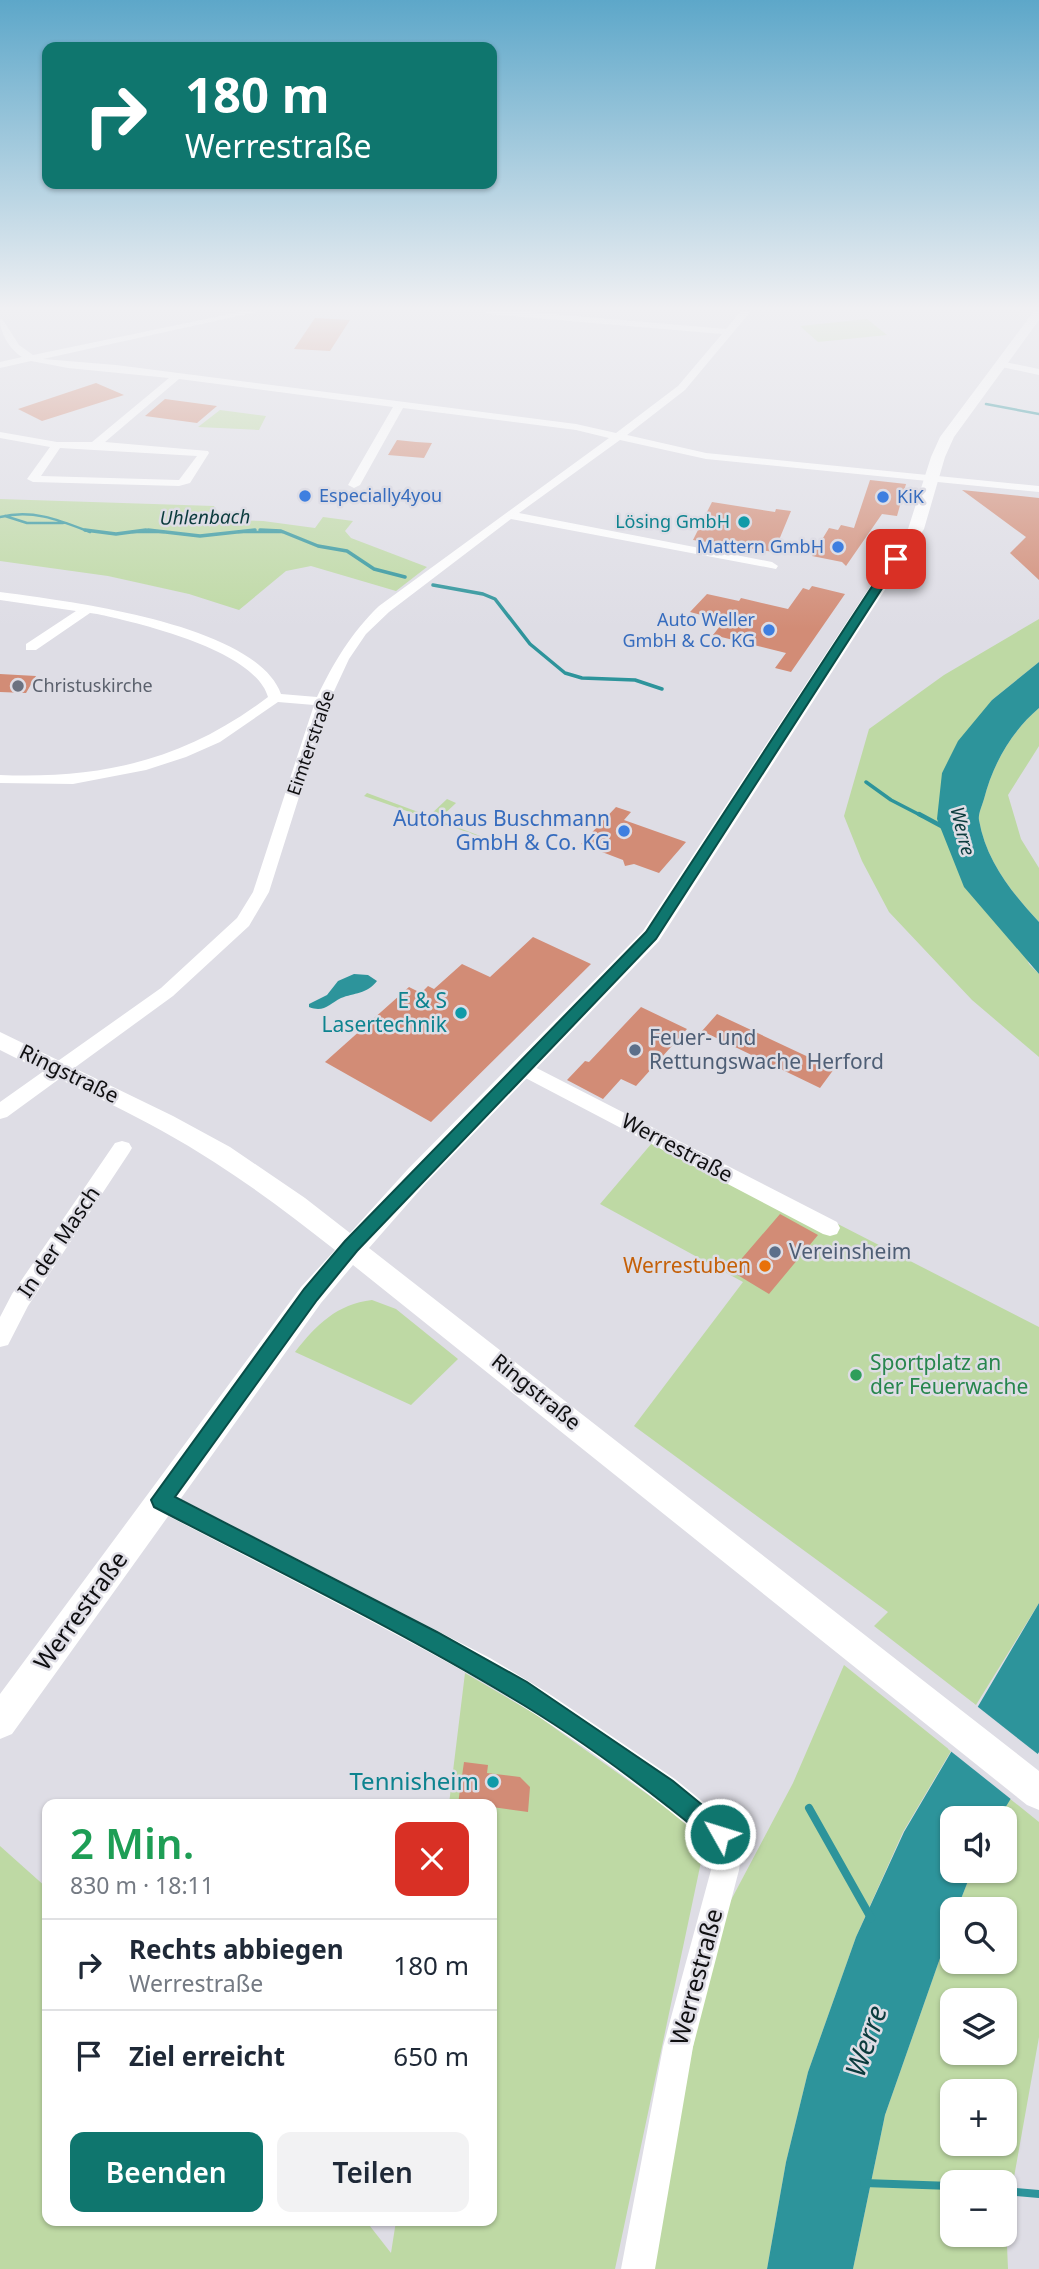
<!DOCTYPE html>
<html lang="de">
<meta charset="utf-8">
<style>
body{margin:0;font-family:"Noto Sans",sans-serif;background:#f2f2f3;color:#1f2937;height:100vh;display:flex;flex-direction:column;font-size:26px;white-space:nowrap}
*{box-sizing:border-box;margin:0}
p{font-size:23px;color:#747a83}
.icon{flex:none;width:38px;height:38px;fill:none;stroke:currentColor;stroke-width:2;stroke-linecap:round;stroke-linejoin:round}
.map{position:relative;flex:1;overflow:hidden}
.drawer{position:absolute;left:42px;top:1799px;width:455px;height:427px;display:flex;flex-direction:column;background:#fff;border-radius:14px;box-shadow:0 2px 5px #0004}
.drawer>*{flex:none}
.hud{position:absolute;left:42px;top:42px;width:455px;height:147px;border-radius:14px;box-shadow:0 2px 5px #0004;background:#0f766e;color:#fff;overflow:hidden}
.buttons{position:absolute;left:940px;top:1806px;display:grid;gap:14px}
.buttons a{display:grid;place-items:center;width:77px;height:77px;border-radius:14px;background:#fff;box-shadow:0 2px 5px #0004;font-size:35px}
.pin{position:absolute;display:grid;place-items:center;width:60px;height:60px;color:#fff;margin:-30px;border-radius:14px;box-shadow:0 4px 10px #0006}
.me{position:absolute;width:77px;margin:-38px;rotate:309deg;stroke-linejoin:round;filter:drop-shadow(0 0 5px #0008)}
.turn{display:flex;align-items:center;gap:24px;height:147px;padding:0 28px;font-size:32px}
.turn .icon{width:91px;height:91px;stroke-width:2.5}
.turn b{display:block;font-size:49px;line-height:60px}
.round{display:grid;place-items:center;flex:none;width:74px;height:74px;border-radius:14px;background:#f2f2f3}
.headline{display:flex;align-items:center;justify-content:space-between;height:119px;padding:0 28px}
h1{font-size:42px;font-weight:600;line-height:52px;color:#1e9e55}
.primary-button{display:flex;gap:14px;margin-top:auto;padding:14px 28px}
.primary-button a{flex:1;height:80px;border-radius:14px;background:#0f766e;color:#fff;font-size:28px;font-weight:600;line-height:80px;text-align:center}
.primary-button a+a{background:#f2f2f3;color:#1f2937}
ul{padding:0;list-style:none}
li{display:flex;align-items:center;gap:21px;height:91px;padding:0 28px;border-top:2px solid #e0e1e3}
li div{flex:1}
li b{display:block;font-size:26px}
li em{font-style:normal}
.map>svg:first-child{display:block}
.green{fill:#bed9a4;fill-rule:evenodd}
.water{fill:#2d949b}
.pier{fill:#dedde5}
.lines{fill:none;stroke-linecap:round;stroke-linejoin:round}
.stream-far3{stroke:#2d949b;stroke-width:2.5}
.stream-far2{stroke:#2d949b;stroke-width:3.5}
.stream-far1{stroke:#2d949b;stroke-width:4.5}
.stream{stroke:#2d949b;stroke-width:8}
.building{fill:#d28c76}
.minor{fill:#fff;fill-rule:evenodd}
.major{fill:#fff;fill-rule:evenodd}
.route{fill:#0f766e;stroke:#0a4d48;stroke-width:2}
.shop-dot{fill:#3f7fe0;stroke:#dedde5;stroke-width:2.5}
.culture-dot{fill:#0f9aa8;stroke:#dedde5;stroke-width:2.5}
.worship-dot{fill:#6b7280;stroke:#dedde5;stroke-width:2.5}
.service-dot{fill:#5c6f8a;stroke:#dedde5;stroke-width:2.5}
.food-dot{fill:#e8710a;stroke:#dedde5;stroke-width:2.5}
.leisure-dot{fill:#2e9e5b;stroke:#dedde5;stroke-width:2.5}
.labels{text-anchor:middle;stroke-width:5;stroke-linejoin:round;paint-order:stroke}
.far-shop-label{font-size:18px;fill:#366cbe;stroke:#dedde5;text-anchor:start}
.far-culture-label{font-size:18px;fill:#0d838f;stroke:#dedde5;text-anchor:end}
.far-worship-label{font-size:18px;fill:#5b616d;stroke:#dedde5;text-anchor:start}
.far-street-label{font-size:18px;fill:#0f0f11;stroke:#dedde5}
.far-water-label{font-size:19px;font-style:italic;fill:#0b3b3d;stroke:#dedde5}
.shop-label{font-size:21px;fill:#366cbe;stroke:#dedde5;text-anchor:end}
.culture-label{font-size:21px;fill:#0d838f;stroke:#dedde5;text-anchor:end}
.service-label{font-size:21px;fill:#4e5e75;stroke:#dedde5;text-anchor:start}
.street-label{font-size:21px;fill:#0f0f11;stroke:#dedde5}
.food-label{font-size:21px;fill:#c56008;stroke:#dedde5;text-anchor:end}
.leisure-label{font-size:21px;fill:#27864d;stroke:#dedde5;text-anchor:start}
.near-street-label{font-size:24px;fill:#0f0f11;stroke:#dedde5}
.near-culture-label{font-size:24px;fill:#0d838f;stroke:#dedde5;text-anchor:end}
.near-water-label{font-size:28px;font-style:italic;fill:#0b3b3d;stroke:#dedde5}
</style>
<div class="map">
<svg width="1039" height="2269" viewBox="0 0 1039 2269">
<rect width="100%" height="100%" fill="#dedde5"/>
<!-- green -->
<path class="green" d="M867 319 887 335 818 342 800 326Z
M220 410 266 416 259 430 198 427Z
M0 499 214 506 222 520 263 521 315 528 323 517 353 521 345 531 351 538 427 567 396 591 311 566 286 571 239 610 189 594 108 576 0 561Z
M1039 619V662L992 700 942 773 1029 964 1039 974V1057L972 1000 889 912 862 861 844 816 869 729 944 675Z
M1039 708V746L1008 795 1021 839 1039 868V922C1012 893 986 861 979 820 978 814 982 806 984 799 993 764 1011 732 1039 708Z
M367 793 429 816 447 799 456 803 438 820 504 845 364 796Z
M652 1143 793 1201 1039 1327V1603L976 1705 874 1626 888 1612 634 1426 743 1282 600 1204Z
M372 1300 396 1309 458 1359 411 1405 295 1352C316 1325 337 1304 372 1300Z
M844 1665 951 1751 903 1832 856 1937 808 2072 786 2162 767 2269H643L722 1917 793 1783Z
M465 1673 535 1714 685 1821 701 1862 615 2269H0V1846L47 1888V2221H366L391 2253 396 2221H492V1804H449Z
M1009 1798 1039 1822V2037L1006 2222 1008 2269H853L885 2115 952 1924V1962H1004V1909H957L972 1871H1004V1818H999ZM952 2000H1004V2053H952ZM952 2091H1004V2144H952ZM952 2182H1004V2235H952Z"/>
<!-- water -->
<path class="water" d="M1039 662V708C1011 732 993 764 984 799 982 806 978 814 979 820 986 861 1012 893 1039 922V974L964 887 937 819 942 773 958 741 992 700Z
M354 974 368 975 377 981C367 994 354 993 341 998 329 1004 324 1013 309 1007V1004L327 995 338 981Z
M1039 1603V1752L999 1818H952V1871H972L957 1909H952V1924L885 2115 853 2269H767L786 2162 808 2072 856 1937 904 1832Z"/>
<!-- pier -->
<path class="pier" d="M973 1703 1039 1755 1012 1800 948 1749Z"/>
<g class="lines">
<!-- stream-far3 -->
<path class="stream-far3" d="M986 404 1039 414
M5 516 27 523H63
M0 517C33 509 59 520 90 532
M132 532H164
M238 532H283"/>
<!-- stream-far2 -->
<path class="stream-far2" d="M85 530 116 534 146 530
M148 530 200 536 255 530
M260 530 281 531 318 546 347 551 374 569 405 577
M433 585 483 594 495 599 530 644 565 673 582 678 635 680 662 689
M866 782 891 800 922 816"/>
<!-- stream-far1 -->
<path class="stream-far1" d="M919 814 945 828"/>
<!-- stream -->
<path class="stream" d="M809 1808 871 1918
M864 2183 952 2186
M1004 2191 1039 2194"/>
</g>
<!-- building -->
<path class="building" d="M315 318 350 320 330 351 294 349Z
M96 383 124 395 42 421 18 409Z
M165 399 217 406 197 423 145 416Z
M397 440 416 442 432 443 424 458 388 455Z
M870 480 906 484 897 516 882 514 846 566 842 562 812 556 829 528 838 530 841 525 854 528Z
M962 490 1039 498V580L1010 553 1026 537Z
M712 502 775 512 776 509 791 511 774 552 693 540Z
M812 586 845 594 791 672 775 668 786 653 713 635 724 621 690 612 707 594 739 601 741 598 788 609 803 588 809 590Z
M0 674 36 676 26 693 0 692Z
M616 807 631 812 624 820 686 842 659 873 634 864 625 866 623 860 581 844Z
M533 937 591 964 431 1122 325 1062 409 987 421 993 428 986 434 989 462 964 490 977Z
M641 1007 687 1029 636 1086 621 1079 603 1099 567 1080 585 1061 589 1062Z
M717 1014 834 1069 820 1088 702 1031Z
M780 1214 818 1235 769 1294 731 1271Z
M464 1762 488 1765 487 1773 520 1777 530 1787 528 1812 492 1807V1804H458Z"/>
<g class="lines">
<!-- minor -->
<path class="minor" d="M244 311H261L43 359 116 365 576 424 616 433 678 386 722 334 488 314 483 311H518L726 329 741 311H751L685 390 627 435 706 453 1039 486V492L706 459 620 440 519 513 772 562 778 566 776 569 511 519 389 612 366 634 349 659 329 702 269 892 249 926 173 996 7 1117 0 1119V1102L161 988 237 918 253 892 314 705 278 702 220 742 186 757 146 770 73 784 0 783V775C103 779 185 760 268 697 255 650 139 623 97 614L90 613 36 650H26V644L76 611 0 600V592C66 601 255 623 281 694L317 697C334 662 351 633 379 606L609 438 576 430 403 408 360 485 354 488 348 485 393 407 179 379 105 442 208 451 209 453 190 483 179 486 33 482 27 479 50 447 0 438V432L57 442H92L169 378 68 368 31 361 0 368V362L22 357C10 349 0 334 0 319L3 320 19 345 33 355ZM60 448 197 456 179 480 41 476Z
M1000 361 1039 369V375L997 366V362Z
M523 1061 837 1222 840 1228 837 1234 830 1236 823 1234 516 1073 514 1068 516 1063Z
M122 1141 129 1143 132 1148 129 1153 28 1306 8 1345 0 1347V1317L12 1294 115 1143Z
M161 1489 490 1658 548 1693 675 1779 730 1824 742 1849 739 1870 693 2047 655 2269H621L663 2047 711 1870 714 1851 710 1844C636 1782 556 1724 472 1676 367 1617 259 1564 153 1508L149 1500 153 1492Z"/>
<!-- major -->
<path class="major" d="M1034 311H1039V320L954 437 945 457 924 529 659 941 426 1183 369 1248 1039 1771V1810L1027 1805 353 1265 321 1303 12 1734 0 1739V1694L301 1287 335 1250C296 1219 256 1189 214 1162 147 1118 71 1086 0 1050V1032L173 1116 230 1147 305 1198 350 1233 408 1169 643 931 908 529 931 457 940 437Z"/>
</g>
<!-- sky -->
<linearGradient id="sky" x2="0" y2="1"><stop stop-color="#5da7c9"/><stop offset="0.49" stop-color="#f0f0f3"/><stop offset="1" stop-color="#f0f0f3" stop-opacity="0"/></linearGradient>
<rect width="1039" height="629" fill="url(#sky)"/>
<!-- route -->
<path class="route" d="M892 556 901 559 656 939 357 1251 317 1300 175 1497 437 1632 527 1682 673 1781 728 1826 731 1834 728 1842 720 1846 712 1842C649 1790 580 1738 510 1697 395 1628 273 1569 154 1507L151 1500 304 1289 345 1241 646 932Z"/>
<!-- markers -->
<g class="shop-dot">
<circle cx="305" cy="496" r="7"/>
<circle cx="883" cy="497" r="7"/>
<circle cx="838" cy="547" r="7"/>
<circle cx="769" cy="630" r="7"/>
<circle cx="624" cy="831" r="7"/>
</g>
<g class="culture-dot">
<circle cx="744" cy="522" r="7"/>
<circle cx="461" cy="1013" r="7"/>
<circle cx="493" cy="1782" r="7"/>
</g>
<circle class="worship-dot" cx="18" cy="686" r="7"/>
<g class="service-dot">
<circle cx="635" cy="1050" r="7"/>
<circle cx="775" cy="1252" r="7"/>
</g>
<circle class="food-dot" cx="765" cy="1266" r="7"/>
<circle class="leisure-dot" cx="856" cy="1375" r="7"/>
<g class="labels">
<!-- far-shop labels -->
<g class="far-shop-label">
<text x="319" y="502">Especially4you</text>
<text x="897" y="503">KiK</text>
<text x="824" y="553" text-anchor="end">Mattern GmbH</text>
<text x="755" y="626" text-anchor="end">Auto Weller<tspan x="755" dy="21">GmbH &amp; Co. KG</tspan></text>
</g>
<!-- far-culture labels -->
<g class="far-culture-label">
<text x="730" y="528">Lösing GmbH</text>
</g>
<!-- far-worship labels -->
<g class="far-worship-label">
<text x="32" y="692">Christuskirche</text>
</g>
<!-- far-street labels -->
<g class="far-street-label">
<text transform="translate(311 743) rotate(-71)" y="6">Eimterstraße</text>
</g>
<!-- far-water labels -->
<g class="far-water-label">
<text transform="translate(205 517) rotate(-1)" y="7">Uhlenbach</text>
<text transform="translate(963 831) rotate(76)" y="7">Werre</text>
</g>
<!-- shop labels -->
<g class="shop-label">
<text x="610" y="826">Autohaus Buschmann<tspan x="610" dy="24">GmbH &amp; Co. KG</tspan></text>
</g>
<!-- culture labels -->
<g class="culture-label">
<text x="447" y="1008">E &amp; S<tspan x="447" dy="24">Lasertechnik</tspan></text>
</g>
<!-- service labels -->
<g class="service-label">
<text x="649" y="1045">Feuer- und<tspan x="649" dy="24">Rettungswache Herford</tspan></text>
<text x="789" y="1259">Vereinsheim</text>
</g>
<!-- street labels -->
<g class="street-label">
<text transform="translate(69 1074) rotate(26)" y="7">Ringstraße</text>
<text transform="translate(677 1148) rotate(28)" y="7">Werrestraße</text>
<text transform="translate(59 1242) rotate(-56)" y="7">In der Masch</text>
<text transform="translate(536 1392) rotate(39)" y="7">Ringstraße</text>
</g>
<!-- food labels -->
<g class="food-label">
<text x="751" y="1273">Werrestuben</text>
</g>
<!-- leisure labels -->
<g class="leisure-label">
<text x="870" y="1370">Sportplatz an<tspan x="870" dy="24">der Feuerwache</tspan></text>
</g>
<!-- near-street labels -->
<g class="near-street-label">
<text transform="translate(81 1611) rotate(-54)" y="8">Werrestraße</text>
<text transform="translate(697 1977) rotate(-75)" y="8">Werrestraße</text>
</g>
<!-- near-culture labels -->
<g class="near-culture-label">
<text x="479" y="1790">Tennisheim</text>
</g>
<!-- near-water labels -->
<g class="near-water-label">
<text transform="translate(866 2041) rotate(-71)" y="10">Werre</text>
</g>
</g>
</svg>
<div class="buttons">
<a><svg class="icon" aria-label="sound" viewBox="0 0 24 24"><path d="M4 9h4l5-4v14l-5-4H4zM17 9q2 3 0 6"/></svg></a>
<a><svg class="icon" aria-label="search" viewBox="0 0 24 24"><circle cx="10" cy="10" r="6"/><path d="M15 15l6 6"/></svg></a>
<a><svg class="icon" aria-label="layers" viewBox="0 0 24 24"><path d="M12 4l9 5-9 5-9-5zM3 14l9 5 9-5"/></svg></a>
<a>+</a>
<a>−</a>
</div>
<div class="pin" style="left:896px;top:559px;background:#d93025"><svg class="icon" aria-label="arrive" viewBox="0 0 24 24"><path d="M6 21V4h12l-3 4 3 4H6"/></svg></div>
<svg class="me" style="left:720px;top:1834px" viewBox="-20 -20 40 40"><circle r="17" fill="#0f766e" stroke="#fff" stroke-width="3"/><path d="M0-11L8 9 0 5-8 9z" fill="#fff"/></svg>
<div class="hud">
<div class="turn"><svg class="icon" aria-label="right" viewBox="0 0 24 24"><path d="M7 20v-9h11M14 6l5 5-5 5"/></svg><div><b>180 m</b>Werrestraße</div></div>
</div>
<section class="drawer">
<div class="headline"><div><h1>2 Min.</h1><p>830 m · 18:11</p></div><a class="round" style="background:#d93025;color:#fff"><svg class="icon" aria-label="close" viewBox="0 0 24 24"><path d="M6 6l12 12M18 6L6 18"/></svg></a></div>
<ul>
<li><svg class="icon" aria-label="right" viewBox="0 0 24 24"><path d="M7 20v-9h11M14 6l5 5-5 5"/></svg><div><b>Rechts abbiegen</b><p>Werrestraße</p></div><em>180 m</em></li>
<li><svg class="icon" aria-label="arrive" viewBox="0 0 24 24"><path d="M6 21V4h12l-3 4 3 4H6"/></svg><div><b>Ziel erreicht</b></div><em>650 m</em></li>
</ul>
<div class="primary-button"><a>Beenden</a><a>Teilen</a></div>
</section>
</div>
